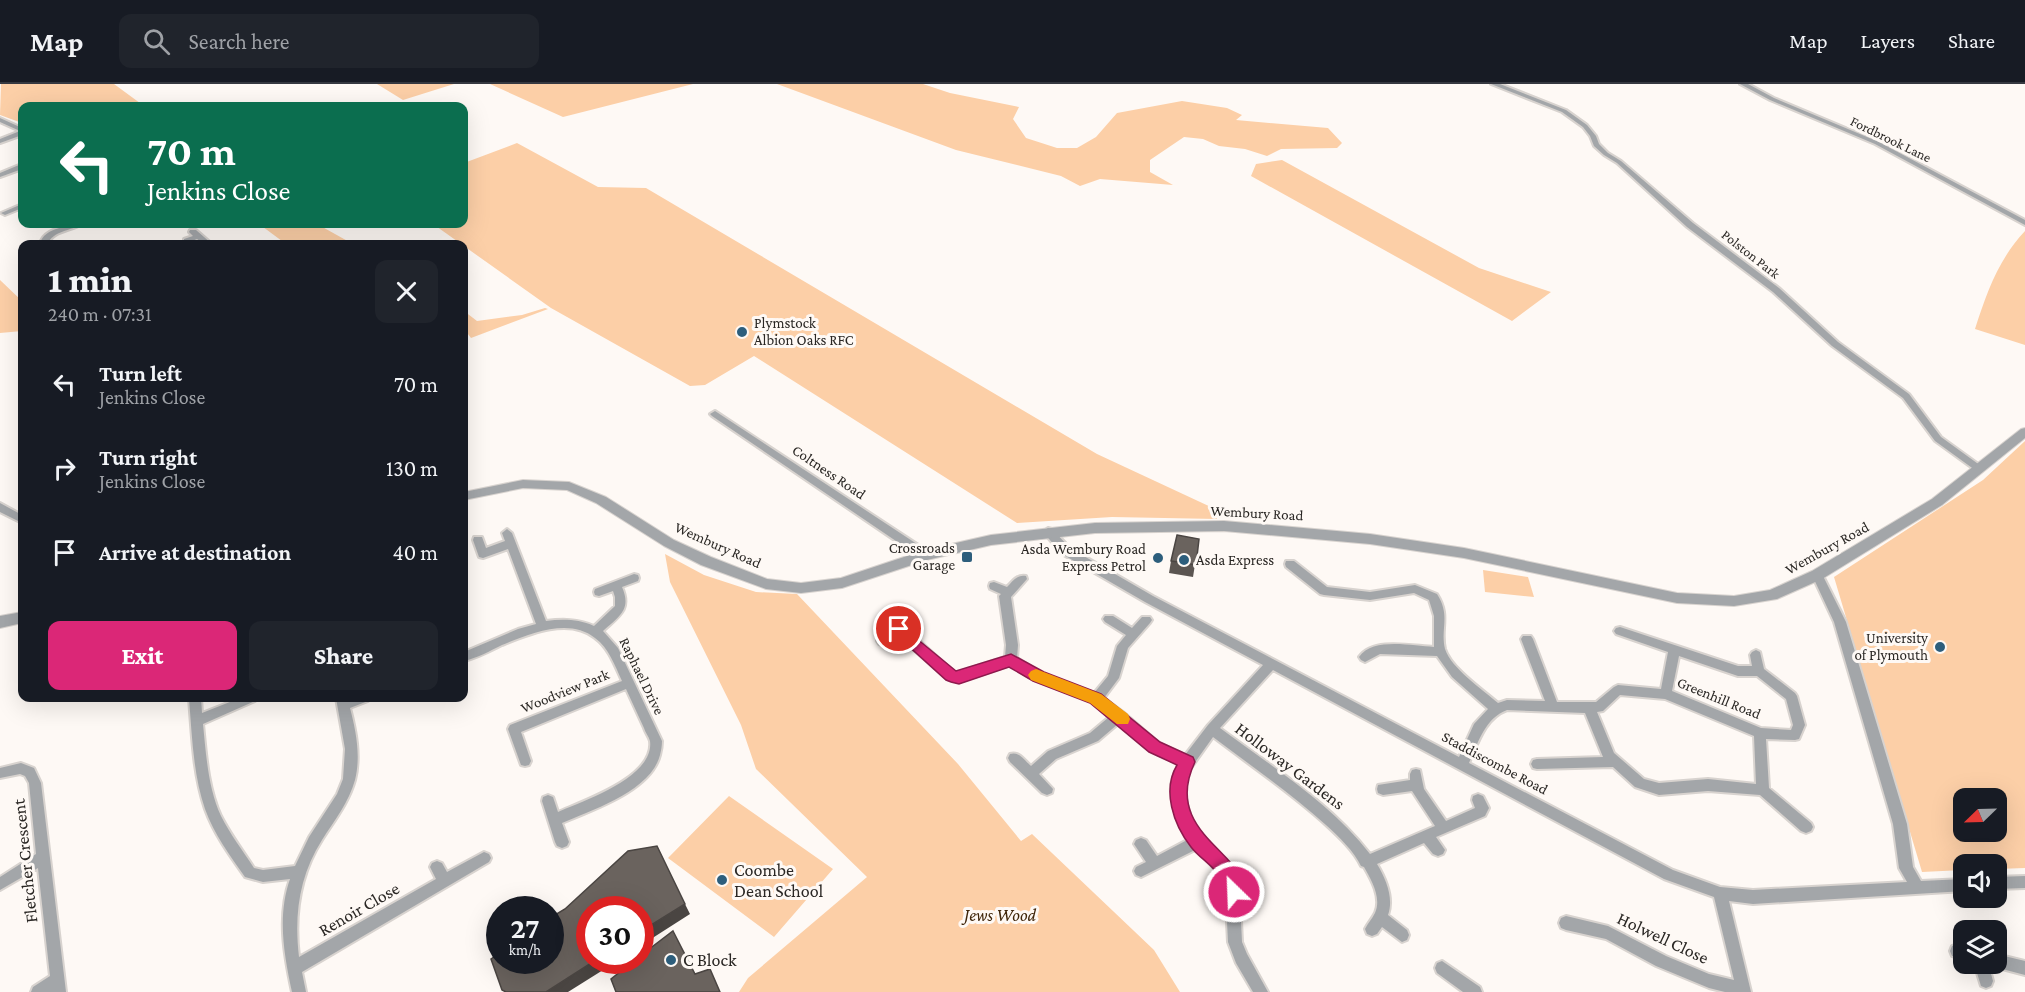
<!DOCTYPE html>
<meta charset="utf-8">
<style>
body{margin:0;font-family:"Crimson Pro",serif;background:#20242c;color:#f1f3f6;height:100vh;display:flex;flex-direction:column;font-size:22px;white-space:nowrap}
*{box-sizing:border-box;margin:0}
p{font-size:20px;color:#9ea1a6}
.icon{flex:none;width:33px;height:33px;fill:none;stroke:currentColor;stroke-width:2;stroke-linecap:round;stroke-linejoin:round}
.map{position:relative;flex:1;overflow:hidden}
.sheet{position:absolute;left:18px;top:156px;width:450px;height:462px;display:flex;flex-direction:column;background:#171b24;border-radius:12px;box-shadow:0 6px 24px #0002}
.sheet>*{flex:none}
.banner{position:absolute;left:18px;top:18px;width:450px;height:126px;border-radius:12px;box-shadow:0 6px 24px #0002;background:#0b6e4f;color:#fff;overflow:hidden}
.needle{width:39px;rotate:247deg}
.controls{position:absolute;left:1953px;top:704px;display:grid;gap:12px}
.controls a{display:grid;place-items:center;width:54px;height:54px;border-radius:12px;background:#171b24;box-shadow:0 6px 24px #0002;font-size:30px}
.speed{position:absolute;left:486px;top:812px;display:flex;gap:12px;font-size:30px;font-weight:700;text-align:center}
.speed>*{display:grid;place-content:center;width:78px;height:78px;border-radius:50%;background:#171b24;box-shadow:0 6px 24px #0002;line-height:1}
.speed small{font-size:15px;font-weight:400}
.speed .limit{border:9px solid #d22;background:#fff;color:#111}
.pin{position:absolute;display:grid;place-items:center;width:51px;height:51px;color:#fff;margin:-26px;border:3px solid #fff;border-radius:50%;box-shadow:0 2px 6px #0007}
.me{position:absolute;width:66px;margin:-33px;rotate:336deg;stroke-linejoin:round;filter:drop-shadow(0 0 4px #0008)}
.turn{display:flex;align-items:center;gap:21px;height:126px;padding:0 30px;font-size:27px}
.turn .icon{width:78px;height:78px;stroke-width:2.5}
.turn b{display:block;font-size:42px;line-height:51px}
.round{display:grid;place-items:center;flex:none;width:63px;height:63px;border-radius:12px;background:#20242c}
.summary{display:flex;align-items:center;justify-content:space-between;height:102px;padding:0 30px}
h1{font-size:36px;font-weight:800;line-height:45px}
.cta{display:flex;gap:12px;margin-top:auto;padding:12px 30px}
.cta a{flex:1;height:69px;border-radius:12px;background:#db2777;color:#fff;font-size:24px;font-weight:800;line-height:69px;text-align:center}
.cta a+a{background:#20242c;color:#f1f3f6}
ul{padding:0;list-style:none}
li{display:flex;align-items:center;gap:18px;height:84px;padding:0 30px}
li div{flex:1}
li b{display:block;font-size:22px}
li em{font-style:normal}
header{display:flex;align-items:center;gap:36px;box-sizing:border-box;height:84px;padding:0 30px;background:#171b24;border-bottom:2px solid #363941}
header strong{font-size:28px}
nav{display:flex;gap:33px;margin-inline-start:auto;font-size:21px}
.search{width:420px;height:54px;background:#20242c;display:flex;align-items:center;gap:15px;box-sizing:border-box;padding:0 21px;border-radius:12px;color:#9ea1a6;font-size:22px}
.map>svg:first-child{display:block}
.green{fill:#fccfa7;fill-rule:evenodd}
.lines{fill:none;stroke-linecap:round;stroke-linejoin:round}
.minor-casing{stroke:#d8d3cf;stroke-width:4}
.tertiary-casing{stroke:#d8d3cf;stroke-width:2}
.minor{fill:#a3a6a9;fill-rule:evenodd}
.tertiary{fill:#a3a6a9;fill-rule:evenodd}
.wall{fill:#5b5551}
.shaded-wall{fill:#4a4542}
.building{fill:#6a635e;stroke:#4a4542;stroke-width:1.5}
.route{fill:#db2777;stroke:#8e194d;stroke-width:1.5}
.slow{fill:#f59e0b}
.poi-dot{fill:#2d5e7c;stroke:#fef9f5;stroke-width:2}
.labels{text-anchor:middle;stroke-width:6;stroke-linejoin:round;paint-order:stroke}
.far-street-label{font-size:14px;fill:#2a2724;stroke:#fef9f5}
.poi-label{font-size:15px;fill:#2a2724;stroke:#fef9f5;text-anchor:end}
.street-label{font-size:15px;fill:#2a2724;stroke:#fef9f5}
.near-street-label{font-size:18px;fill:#2a2724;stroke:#fef9f5}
.near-poi-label{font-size:18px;fill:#2a2724;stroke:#fef9f5;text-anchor:start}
.near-park-label{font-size:18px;font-style:italic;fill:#3f2509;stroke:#fef9f5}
</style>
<header>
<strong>Map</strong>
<div class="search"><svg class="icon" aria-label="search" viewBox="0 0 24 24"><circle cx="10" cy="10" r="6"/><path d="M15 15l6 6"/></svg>Search here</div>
<nav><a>Map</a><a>Layers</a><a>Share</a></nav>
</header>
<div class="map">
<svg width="2025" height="908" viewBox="0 0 2025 908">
<rect width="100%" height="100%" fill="#fef9f5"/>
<!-- green -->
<path class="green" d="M1 0H114L144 22H22V39L0 31Z
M377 0H454L403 16Z
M490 0H693L563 33Z
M777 0H923L950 9 1019 23 1013 35 1026 54 1057 64H1077L1096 53 1117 29 1182 17 1227 24 1242 31 1236 36 1328 44 1342 59 1337 64 1281 65 1267 72 1245 65 1219 62 1203 55 1184 53 1150 76V88L1173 101 1100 95 1080 102 1061 92 956 66Z
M517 59 598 103 646 104 1097 370 1213 424 1217 435 1112 433 1017 439 754 272 705 301 690 302 551 224 433 140H464V79Z
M1282 76 1479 184 1551 208 1512 237 1251 92 1256 80Z
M259 140H317L353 160H286Z
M2025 147V261L1975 245C1987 208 1998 176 2025 147Z
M0 196 22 217V247L0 249Z
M545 224 548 225 471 254 464 245V227L477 237 522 231Z
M2025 357V784L1997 785 1996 780H1964L1963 786 1922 788 1834 493 1983 396ZM1964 714H1996V747H1964Z
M665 470 704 491 756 508 797 510 958 680 1021 757 1032 750 1154 866 1180 908H739L748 894 867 793 756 685 741 641 670 498Z
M1483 486 1528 493 1534 513 1485 508Z
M729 712 833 785 774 853 668 774Z"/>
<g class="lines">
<defs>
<path id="minor" d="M1491 0H1500L1566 26 1587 41 1596 52 1599 60 1608 69 1621 77 1693 139 1779 204 1838 258 1909 310 1941 353 1981 382 1983 384 1981 386H1975L1935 357 1903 314 1832 262 1773 208 1687 143 1617 79 1604 71 1594 62 1590 52 1583 43 1562 28Z
M1740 0H1748L1774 14 1879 58 2025 136V141L1875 60 1770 16Z
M0 34 22 44V51L0 59V55L20 47 0 38Z
M19 81H22V85L0 93V89Z
M22 120V124L5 131 1 129Z
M72 140H82C71 147 52 147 48 160H40C43 146 61 144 72 140Z
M190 146H196L212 160H204L197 155 187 159H184V155L193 152 189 148Z
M715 327 929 468 930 471 929 474H921L712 332 710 330Z
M0 419 22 431V439L0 428Z
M1048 444 1052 445 1070 464 1153 512 1459 673 1474 640 1488 625 1452 593 1437 572 1380 570 1365 578 1361 576 1359 573C1373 553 1412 562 1434 563V532L1429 516 1414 509 1370 516 1324 511 1320 510 1286 483 1285 480 1286 477H1294L1327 503 1370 508 1415 501 1437 510C1451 532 1440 544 1445 565 1451 584 1483 606 1498 619L1507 616 1545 617 1521 555 1523 552H1531L1533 555 1557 618H1596L1614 603 1618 601 1661 605 1668 568 1616 550 1614 547 1616 544 1620 543 1738 582H1752L1750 571 1752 568 1756 566 1760 568 1764 585 1795 609 1797 612 1805 641 1799 655 1795 656 1766 655 1769 704 1811 739 1813 743 1811 747 1806 749 1801 747 1760 711 1708 707 1659 711 1635 703 1613 683 1537 685 1533 684 1531 680 1533 676 1537 675 1603 673 1585 629 1507 626C1485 634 1478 659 1469 679L1673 786 1720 803 1753 806 1907 798 1899 784 1893 740 1834 538 1812 491 1813 488H1821L1846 538 1907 740 1913 783 1921 797 1964 795V807L1753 820 1729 817 1751 908H1725L1709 904 1656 882 1606 855 1566 846 1561 844 1559 839 1561 834 1566 832 1608 842 1666 872 1709 890 1734 896 1714 813 1664 795 1273 586 1220 644C1272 683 1330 718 1370 770L1435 742 1412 707 1383 711 1378 709 1377 705 1378 701 1410 696V690L1412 686 1416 685 1420 686 1424 705 1446 737 1475 724 1472 716 1473 712 1478 710 1483 712 1489 724 1485 732 1436 753 1445 766 1443 770 1438 772 1433 770 1424 759 1377 780C1386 795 1394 814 1388 831L1407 846 1409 851 1407 856 1402 858 1382 843 1377 850 1372 852 1367 850 1365 845C1368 839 1372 835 1375 829 1382 814 1371 795 1364 783L1361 782C1354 767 1339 753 1326 741 1291 709 1251 682 1213 653L1186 691 1183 707 1193 740 1237 791 1239 795 1242 858 1247 870 1268 908H1253L1236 879 1228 858 1225 797 1197 765 1141 793 1136 791 1134 787 1136 783 1146 778 1134 760 1136 756 1141 754 1146 756 1157 772 1189 755C1181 745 1171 720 1171 707 1170 698 1175 688 1179 680L1151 667 1118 640 1098 657 1056 675 1039 690 1053 705 1052 709 1047 711 1042 709 1010 678 1008 674 1010 670C1019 667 1024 676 1031 682L1048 667 1090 649 1109 633 1092 618 1034 596 1010 581 959 598 947 595 898 552 883 561 879 560 877 557 891 545 882 536 884 533 888 532 903 542 954 588H959L1005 573 1006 561 999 512 1001 510 990 505 989 502 990 499 994 498 1007 503C1012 498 1017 490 1026 492L1027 495 1011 513 1018 561 1017 574 1042 590 1094 609 1108 592 1117 562 1126 551 1105 538 1103 535 1105 532H1113L1132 544 1142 533H1150L1152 536 1150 539 1128 564 1119 594 1104 614 1123 628 1159 659 1185 671 1208 641 1263 581 1145 518 1062 470 1043 448ZM1679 572 1738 592H1757L1786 615 1793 641 1791 646 1761 644 1672 607ZM1620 611 1665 615 1754 652 1756 700 1708 695 1659 699 1644 695 1614 669 1597 628 1603 627Z
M507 445 512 449 546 537C563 535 578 535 594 542L615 522V513L613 507 599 512 595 511 594 508 595 505 634 490 638 491 639 494 638 497 622 503C632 526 619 532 603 547L618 564 662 657C662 662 661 667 660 671 651 707 592 726 562 739L569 758 567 762 562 764 557 762 555 758 542 717 543 713 548 711 553 713 558 728C583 717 655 693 650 657 649 653 645 648 644 644 638 631 632 618 626 605L521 648 531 677 529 681 525 682 521 681 508 645 510 641 622 597C615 582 609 564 595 554 569 533 529 550 502 561 490 567 477 574 464 577V568L518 545 536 540 508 465 483 474 479 473 473 456 474 453H482L486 464 505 457 502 449Z
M189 614H201L202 629 240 614H257L255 617 203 640C206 670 208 704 221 732 230 750 243 767 254 784L263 786 295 782 309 753 337 710 343 695 345 665 336 614H370L368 617 350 624C356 647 361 672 355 696 349 718 334 737 322 756 299 792 294 831 299 873L436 795 430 783 432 779 437 777 442 779 447 788 484 768 489 770 491 774 489 778 302 888 306 908H292C284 871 277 832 290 795L263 798 245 793C230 772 214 750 205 725 193 690 192 651 189 614Z
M21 679 34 684 41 699 66 908H31L33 903 50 892 38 784 0 806V793L36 770 29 699 25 692 20 690 0 694V684Z
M2025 792V804L1996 805V793Z
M1957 860 1964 861V875L1952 872 1950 867 1952 862Z
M1996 870 2025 877V891L1991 882 1990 879H1996Z
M1442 877 1480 903 1482 908H1463L1437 889 1435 884 1437 879Z
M1974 879H1988L1993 897 1991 902 1986 904 1981 902Z"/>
<path id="tertiary" d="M2025 344V354L1942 421 1822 495 1777 515 1734 522 1677 519 1464 474 1370 460 1224 447 1095 449 991 461 927 476 842 504 801 509 766 505 701 481 664 462 596 419 567 406 523 404 464 416V408L523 396 569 398 606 413 674 456 711 473 767 495 801 499 841 494 925 466 991 451 1095 439 1224 437 1370 450 1464 464 1677 509 1734 512 1770 506 1812 487 1932 415 2021 345Z
M22 528V539L0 544V532Z"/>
</defs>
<!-- minor casing -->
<use href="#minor" class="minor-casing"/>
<!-- tertiary casing -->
<use href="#tertiary" class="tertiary-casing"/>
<!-- minor -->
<use href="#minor" class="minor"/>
<!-- tertiary -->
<use href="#tertiary" class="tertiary"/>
</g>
<!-- wall -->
<path class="wall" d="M1199 455 1193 493 1169 489 1171 477Z"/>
<!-- shaded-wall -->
<path class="shaded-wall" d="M685 820 690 830 640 862V848Z
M596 876H619L568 908H546Z"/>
<!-- building -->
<path class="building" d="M1177 451 1199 455 1196 481 1171 477Z
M657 762 685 820 640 848V825H590V876H596L546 908H506L502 906 491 875 500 869V876H550V834L565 825 628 767Z
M673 847 695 890 710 885 720 908H616L611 895 635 876H640V872Z"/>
<!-- route -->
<path class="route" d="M899 540 956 587 1011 570 1044 588 1101 610 1160 658 1193 673 1195 678C1159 753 1259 772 1241 814L1234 816 1228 814C1225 808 1225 801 1222 796 1215 782 1200 775 1191 763 1173 740 1162 706 1177 681L1149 668 1090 619 1033 597 1009 583 959 600 951 598 946 596 894 549 892 545 894 541Z"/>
<!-- slow -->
<path class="slow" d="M1036 585 1101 610 1128 630 1130 635 1128 640H1117L1090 619 1031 596 1028 591 1031 587Z"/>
<!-- markers -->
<g class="poi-dot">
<circle cx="742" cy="248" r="6"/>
<rect x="961" y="467" width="12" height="12" rx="3"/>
<circle cx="1158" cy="474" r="6"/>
<circle cx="1184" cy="476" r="6"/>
<circle cx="1940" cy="563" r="6"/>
<circle cx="722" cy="796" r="6"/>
<circle cx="671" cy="876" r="6"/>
</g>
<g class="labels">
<!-- far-street labels -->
<g class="far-street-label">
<text transform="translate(1891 55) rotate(26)" y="5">Fordbrook Lane</text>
<text transform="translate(1751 170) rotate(38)" y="5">Polston Park</text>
</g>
<!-- poi labels -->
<g class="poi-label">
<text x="754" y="244" text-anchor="start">Plymstock<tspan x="754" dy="17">Albion Oaks RFC</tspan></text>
<text x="955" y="469">Crossroads<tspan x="955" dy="17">Garage</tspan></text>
<text x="1146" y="470">Asda Wembury Road<tspan x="1146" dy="17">Express Petrol</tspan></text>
<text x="1196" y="481" text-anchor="start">Asda Express</text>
<text x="1928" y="559">University<tspan x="1928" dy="17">of Plymouth</tspan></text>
</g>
<!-- street labels -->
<g class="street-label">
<text transform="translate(829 388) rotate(34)" y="5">Coltness Road</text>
<text transform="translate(1257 429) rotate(3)" y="5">Wembury Road</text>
<text transform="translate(718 461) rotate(24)" y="5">Wembury Road</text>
<text transform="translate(1827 464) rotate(-29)" y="5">Wembury Road</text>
<text transform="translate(642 592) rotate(64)" y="5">Raphael Drive</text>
<text transform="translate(565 607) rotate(-22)" y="5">Woodview Park</text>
<text transform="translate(1719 614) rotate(22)" y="5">Greenhill Road</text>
<text transform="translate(1495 679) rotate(28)" y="5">Staddiscombe Road</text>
</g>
<!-- near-street labels -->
<g class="near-street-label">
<text transform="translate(1290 682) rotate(37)" y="6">Holloway Gardens</text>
<text transform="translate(25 777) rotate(-96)" y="6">Fletcher Crescent</text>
<text transform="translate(359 825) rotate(-30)" y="6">Renoir Close</text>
<text transform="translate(1663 854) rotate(25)" y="6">Holwell Close</text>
</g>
<!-- near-poi labels -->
<g class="near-poi-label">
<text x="734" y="792">Coombe<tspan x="734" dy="21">Dean School</tspan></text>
<text x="683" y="882">C Block</text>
</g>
<!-- near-park labels -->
<g class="near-park-label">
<text x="1000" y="837">Jews Wood</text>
</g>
</g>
</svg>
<div class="controls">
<a><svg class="needle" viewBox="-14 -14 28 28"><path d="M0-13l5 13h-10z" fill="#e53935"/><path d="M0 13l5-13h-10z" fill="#9ea1a6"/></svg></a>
<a><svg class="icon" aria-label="sound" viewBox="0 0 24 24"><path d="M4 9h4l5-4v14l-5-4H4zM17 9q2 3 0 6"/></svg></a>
<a><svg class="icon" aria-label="layers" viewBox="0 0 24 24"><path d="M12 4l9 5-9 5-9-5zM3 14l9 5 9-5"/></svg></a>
</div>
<div class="speed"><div>27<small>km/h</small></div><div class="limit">30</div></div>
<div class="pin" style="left:899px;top:545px;background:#d93025"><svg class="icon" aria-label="arrive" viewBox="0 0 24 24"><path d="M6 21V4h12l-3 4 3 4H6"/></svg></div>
<svg class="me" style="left:1234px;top:808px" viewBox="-20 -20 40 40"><circle r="17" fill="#db2777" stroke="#fff" stroke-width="3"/><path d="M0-11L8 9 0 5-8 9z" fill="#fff"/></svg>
<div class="banner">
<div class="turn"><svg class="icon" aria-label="left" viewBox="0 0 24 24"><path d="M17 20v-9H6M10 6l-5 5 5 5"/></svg><div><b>70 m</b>Jenkins Close</div></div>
</div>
<section class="sheet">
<div class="summary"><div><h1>1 min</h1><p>240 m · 07:31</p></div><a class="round"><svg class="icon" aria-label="close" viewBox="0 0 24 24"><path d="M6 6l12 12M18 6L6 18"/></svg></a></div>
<ul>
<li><svg class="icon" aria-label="left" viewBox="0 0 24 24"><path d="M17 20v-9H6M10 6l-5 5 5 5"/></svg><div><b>Turn left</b><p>Jenkins Close</p></div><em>70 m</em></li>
<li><svg class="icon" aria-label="right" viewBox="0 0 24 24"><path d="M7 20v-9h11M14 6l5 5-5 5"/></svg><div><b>Turn right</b><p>Jenkins Close</p></div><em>130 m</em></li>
<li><svg class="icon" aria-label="arrive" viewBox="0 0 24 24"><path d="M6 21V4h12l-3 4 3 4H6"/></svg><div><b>Arrive at destination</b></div><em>40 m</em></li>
</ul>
<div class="cta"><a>Exit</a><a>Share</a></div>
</section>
</div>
